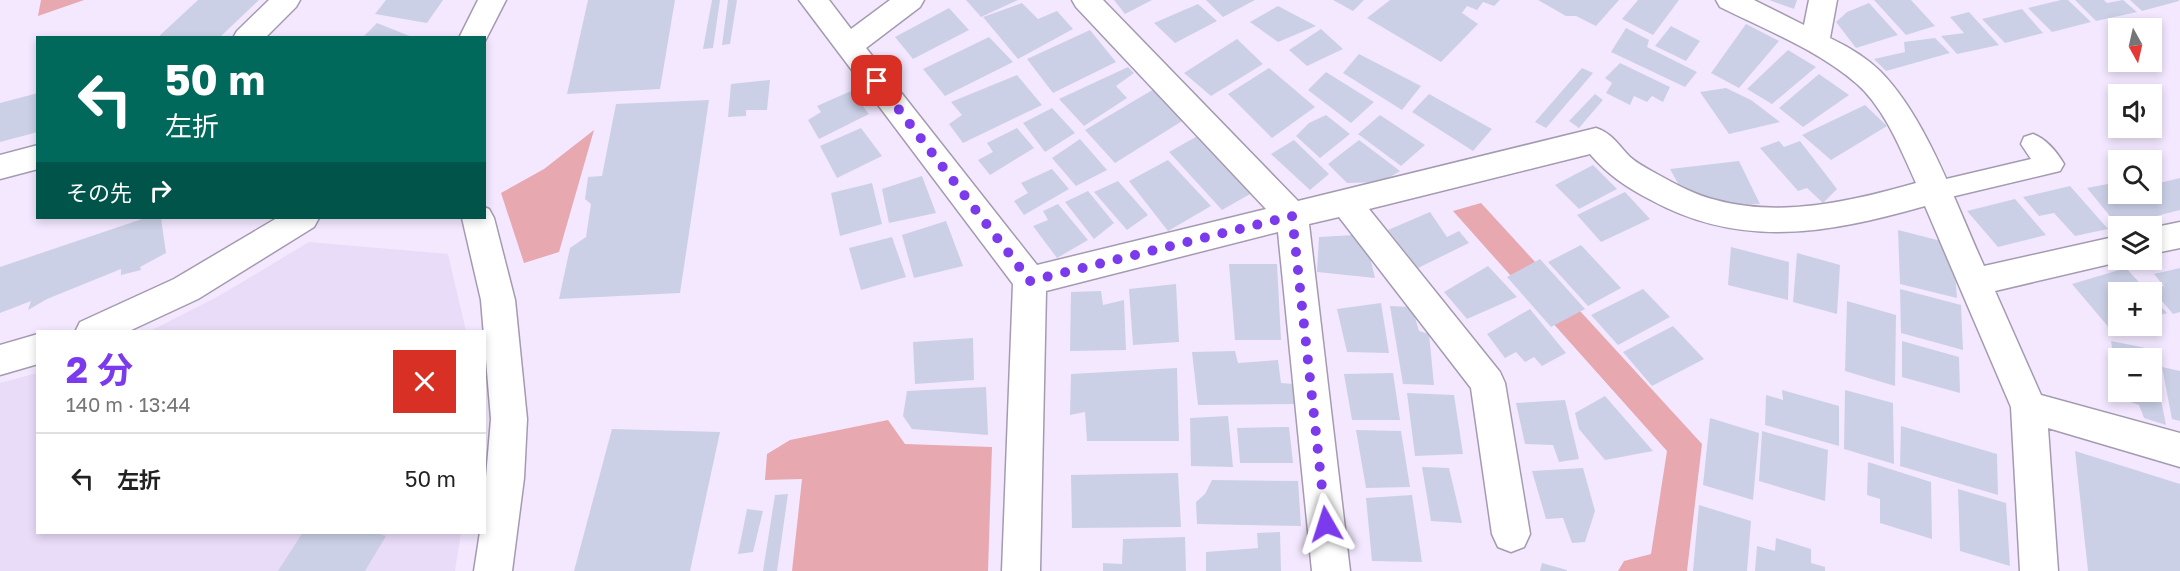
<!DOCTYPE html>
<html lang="ja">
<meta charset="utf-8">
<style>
body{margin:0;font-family:"Golos Text","Noto Sans JP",sans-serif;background:#f2f2f2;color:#222;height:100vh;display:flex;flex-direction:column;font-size:22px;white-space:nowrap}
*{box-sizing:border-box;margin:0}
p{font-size:20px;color:#767676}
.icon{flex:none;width:33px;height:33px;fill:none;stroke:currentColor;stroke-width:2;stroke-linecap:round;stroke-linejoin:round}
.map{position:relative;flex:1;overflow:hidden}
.sheet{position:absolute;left:36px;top:330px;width:450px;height:204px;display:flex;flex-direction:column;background:#fff;border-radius:0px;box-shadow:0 3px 9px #0003}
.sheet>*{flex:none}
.banner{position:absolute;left:36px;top:36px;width:450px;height:183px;border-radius:0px;box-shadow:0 3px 9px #0003;background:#00695c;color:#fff;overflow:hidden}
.needle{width:39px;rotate:172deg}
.tools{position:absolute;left:2108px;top:18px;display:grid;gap:12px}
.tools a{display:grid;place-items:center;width:54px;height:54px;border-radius:0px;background:#fff;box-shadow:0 3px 9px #0003;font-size:30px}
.pin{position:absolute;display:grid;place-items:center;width:51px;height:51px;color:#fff;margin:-26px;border-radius:12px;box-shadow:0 3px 9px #0006}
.me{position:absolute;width:66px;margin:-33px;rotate:354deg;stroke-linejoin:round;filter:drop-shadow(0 0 4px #0008)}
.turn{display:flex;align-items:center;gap:21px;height:126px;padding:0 30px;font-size:27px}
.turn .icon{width:78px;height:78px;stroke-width:2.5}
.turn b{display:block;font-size:42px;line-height:51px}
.then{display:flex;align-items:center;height:57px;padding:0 30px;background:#0003;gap:12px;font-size:22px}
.round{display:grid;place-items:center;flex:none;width:63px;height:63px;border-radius:0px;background:#f2f2f2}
.overview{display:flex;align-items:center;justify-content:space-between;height:102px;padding:0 30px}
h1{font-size:36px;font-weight:700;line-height:45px;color:#7c3aed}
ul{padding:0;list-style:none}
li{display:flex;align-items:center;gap:18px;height:90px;padding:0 30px;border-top:2px solid #e0e0e0}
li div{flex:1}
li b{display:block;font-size:22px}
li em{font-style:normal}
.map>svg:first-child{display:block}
.built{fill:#e9dcf9}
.green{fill:#e8a8b0}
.building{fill:#cbd0e7}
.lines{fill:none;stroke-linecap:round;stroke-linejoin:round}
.lane-casing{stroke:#a59bb0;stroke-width:3}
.street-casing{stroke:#a59bb0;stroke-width:3}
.secondary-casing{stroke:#a59bb0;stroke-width:3}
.lane{fill:#fff;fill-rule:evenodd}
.street{fill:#fff;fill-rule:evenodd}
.secondary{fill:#fff;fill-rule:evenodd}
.route{stroke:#7c3aed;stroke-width:10;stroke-dasharray:0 18}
</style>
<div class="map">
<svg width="2180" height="571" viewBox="0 0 2180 571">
<rect width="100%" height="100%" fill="#f3e8ff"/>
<!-- built -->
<path class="built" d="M309 242 448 254 466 331H150L217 297Z
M37 373 38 532 461 533 455 571H0V383Z"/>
<!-- green -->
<path class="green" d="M41 0H84L38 16Z
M594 130 559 252 524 263 501 193 544 169Z
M1481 203 1702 444 1687 571H1618L1624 561 1651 554 1667 451 1453 211Z
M888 420 905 444 992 447 988 571H792L802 479 765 480 767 454 790 440Z"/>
<!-- building -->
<path class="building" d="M198 0H259L219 38H157Z
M386 0H443L427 23 375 14Z
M588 0H675L660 89 567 94Z
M712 0H720L713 48 703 49Z
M728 0H737L730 44 722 45Z
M966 0H1018L981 17Z
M1114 0H1152L1125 14Z
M1206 0H1255L1223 17Z
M1333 0H1364L1353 11Z
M1390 0H1500L1494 6 1483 2 1477 10 1467 6 1462 13 1478 24 1441 62 1367 18Z
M1538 0H1619L1596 26 1576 16H1566Z
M1638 0H1679L1653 35 1622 19Z
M1769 0H1797L1794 9Z
M1874 0H1911L1935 26 1906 35Z
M2061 0H2068L2091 22 2052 32 2028 8Z
M2075 0H2104L2107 3 2123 0 2137 12 2096 21Z
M2130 0H2179V1L2142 11Z
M1022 3 1038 19 1057 11 1073 29 1018 59 983 17Z
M1869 3 1898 35 1856 48 1836 22 1847 12Z
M1198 4 1217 21 1175 43 1154 23Z
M1278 6 1316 26 1278 42 1250 22Z
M949 8 969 30 913 59 895 37Z
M2022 9 2043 33 2005 43 1982 19Z
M1969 12 1999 45 1957 54 1941 36 1964 33 1950 17Z
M377 23 412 37V38H362Z
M1746 24 1779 41 1739 88 1711 73Z
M1671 26 1700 41 1686 61 1655 46Z
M1626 28 1649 40 1647 47 1697 72 1685 87 1611 52Z
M1321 29 1343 49 1307 66 1289 50Z
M1090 30 1116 62 1053 93 1027 59Z
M989 37 1013 62 945 96 923 69Z
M1935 38 1950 53 1886 71 1874 59 1905 52 1904 42Z
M1237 39 1263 64 1211 96 1184 73Z
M1788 50 1816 67 1772 104 1747 89Z
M1359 54 1421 86 1402 110 1343 73Z
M1620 63 1670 87 1663 102 1652 96 1647 102 1634 96 1630 105 1606 93 1612 83 1605 78Z
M1128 67 1134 73 1116 86 1127 98 1084 126 1059 99Z
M1269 68 1315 107 1272 138 1228 94Z
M1582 68 1593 73 1546 128 1535 122Z
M1326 72 1374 102 1351 123 1308 90Z
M1819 74 1849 95 1803 127 1779 108Z
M1017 75 1042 105 963 143 949 124 962 115 951 102Z
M770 80 767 110H746V116L728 117 731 84Z
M1726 88 1751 100 1780 122 1729 134 1700 92Z
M1154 89 1187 118 1115 163 1085 130Z
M851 91 869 114 819 139 808 120 821 112 817 106Z
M38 93V132L0 142V103Z
M1429 94 1492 129 1473 151 1412 112Z
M1595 94 1603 100 1579 128 1569 121Z
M709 100 680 293 559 299 570 248 586 237 591 204 585 199 588 177 602 176 616 104Z
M1865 105 1887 126 1831 160 1802 135Z
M1052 108 1075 133 1045 152 1023 123Z
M1326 115 1350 134 1320 158 1296 136 1309 123Z
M1380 115 1425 145 1401 166 1358 134Z
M861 128 882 156 837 178 820 146Z
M1017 128 1034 148 990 175 978 160 993 152 987 143Z
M1201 134 1252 193 1222 210 1169 152Z
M1080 139 1107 170 1076 186 1052 158Z
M1294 140 1329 174 1310 190 1271 154Z
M1359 140 1400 171 1382 182 1347 183 1328 164Z
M1779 141 1784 147 1800 141 1837 189 1823 203 1807 188 1798 191 1760 148Z
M1168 160 1211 206 1168 231 1129 181Z
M1739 161 1760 204 1725 205 1685 196 1670 169Z
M1593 165 1617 189 1579 209 1555 185Z
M1052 169 1069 189 1024 215 1014 201 1028 193 1021 183Z
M922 176 936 213 889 223 882 189Z
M2180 178V210L2118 226 2087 188 2118 182V194H2151V185Z
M1118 181 1148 215 1127 230 1094 192Z
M872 183 882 224 840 236 831 193Z
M2070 186 2108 229 2075 236 2054 213 2039 216 2023 197Z
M1088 191 1114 223 1094 239 1065 202Z
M1625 192 1650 219 1601 242 1577 215Z
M2015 199 2046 235 1998 247 1967 211Z
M1058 204 1088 240 1057 258 1033 226 1048 220 1043 211Z
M1430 212 1447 237 1459 231 1469 243 1418 268 1388 230Z
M145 218H161L166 253 140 267 141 270 121 275V269L47 299 28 310 31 301 0 313V267Z
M946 221 963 266 914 278 902 235Z
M1898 230 1953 244 1957 298 1900 284Z
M1354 235 1368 249 1375 278 1317 272 1319 237Z
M892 237 906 277 861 290 849 248Z
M1581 245 1621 288 1588 306 1548 262Z
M1731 247 1789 262 1788 300 1728 285Z
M1797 253 1840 265 1837 314 1793 302Z
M1540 259 1585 309 1551 327 1507 277Z
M1229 264H1277L1281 340H1235Z
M1488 266 1517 297 1467 319 1444 292Z
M2126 268 2148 292H2118V326H2123L2111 330 2072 284Z
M2180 268V312L2173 314 2150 287 2164 286 2154 274Z
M1176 284 1179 342 1133 345 1129 289Z
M1643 289 1670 317 1618 345 1591 315Z
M1900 289 1961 305 1963 350 1901 333Z
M1101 291 1103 305 1124 300 1126 350 1070 351 1071 292Z
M2151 296 2167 313 2151 318Z
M1847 301 1896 315 1895 386 1845 371Z
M1381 303 1389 353 1347 352 1337 309Z
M1390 306 1412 307 1419 331 1429 334 1434 385 1403 384Z
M1530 309 1566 353 1542 366 1534 357 1525 362 1516 352 1505 358 1487 334Z
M1673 326 1704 359 1652 386 1623 352Z
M973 338 974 380 915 384 913 342Z
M1902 341 1959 357 1960 393 1902 377Z
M2111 341 2151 349 2166 425 2144 418 2139 405 2119 398 2118 392H2151V358H2118L2117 380Z
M1235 351 1238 363 1278 360 1281 383 1294 384 1296 404 1198 405 1192 352Z
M2162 367 2180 371V421L2172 419Z
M1177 368 1179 441H1087L1085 412 1070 415 1071 374Z
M1393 373 1400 420H1352L1344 374Z
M986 387 988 435 912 429 903 416 907 391Z
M1782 390 1839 406V446L1765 425 1766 395 1783 400Z
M1845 390 1893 403 1894 464 1844 449Z
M1407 393 1454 395 1463 454 1415 456Z
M1605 396 1653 451 1605 460 1579 429 1575 413Z
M1565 400 1579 459 1559 462 1553 445 1525 444 1516 403Z
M1228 416 1233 467 1191 466 1190 418Z
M1710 418 1759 433 1753 500 1703 485Z
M1901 426 1997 454 1998 495 1900 466Z
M1289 427 1293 463H1240L1237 428Z
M612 429 720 432 690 571H574Z
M1356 430 1401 431 1410 487 1366 488Z
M1762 431 1828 450 1825 501 1759 481Z
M2075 451 2180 484V571H2088Z
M1868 462 1931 482 1932 539 1880 523V499L1867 495Z
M1422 467 1449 468 1462 523 1431 521Z
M1583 468 1595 511 1585 542 1572 543 1563 518 1546 519 1532 471Z
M1178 473 1181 527 1072 528 1071 475Z
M1212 480 1298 481 1301 526 1197 524 1196 502 1205 494Z
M1958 489 2006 503 2010 566 1960 551Z
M788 494 777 571H763L775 495Z
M1412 495 1422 562 1372 561 1366 498Z
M1699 505 1751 521 1747 571H1693Z
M747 509 763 511 753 552 738 554Z
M303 532H373L386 536 365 571H278Z
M1280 532 1281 571H1206V552L1258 548 1257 533Z
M1185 537 1186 571H1103V563L1122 564 1123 539Z
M1776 538 1811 549V563L1825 567V571H1755L1757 546 1775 551Z
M1542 563 1567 570V571H1540Z"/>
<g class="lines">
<defs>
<path id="lane" d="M2033 134C2046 139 2057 152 2064 164L2060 171 1934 201 1925 198 1921 191 1925 184 2031 159 2021 144 2024 137Z"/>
<path id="street" d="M269 0H300L296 7 265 38H233L237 31Z
M799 0H829L851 29 890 0H924L920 7 866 48 1037 265 1266 209 1076 7 1072 0H1103L1298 201 1596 128C1612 133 1619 146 1630 157 1638 164 1648 169 1657 174 1677 185 1695 195 1716 200 1781 218 1853 201 1916 183 1901 150 1885 109 1857 84 1818 50 1766 30 1720 7L1716 0H1754L1804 25 1809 0H1837L1830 38C1847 46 1867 58 1880 71 1927 118 1956 205 1984 266L2118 236V260H2127L1995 291 2041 395 2180 433V467L2048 428 2058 571H2020L2011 407 1925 206C1830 233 1742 250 1651 200 1626 187 1608 175 1590 154L1369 209 1500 372 1505 383 1530 534 1524 547 1511 552 1498 547 1492 534 1471 388 1339 217 1309 224 1350 571H1312L1278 232 1046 291 1040 571H1002L1013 284Z
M38 145V169L0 179V155Z
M484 207 489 209 494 218 515 300 527 419 524 478 512 571H474L480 532H484V500L491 419 481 300 462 218H484Z
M277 218H319L314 227 198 299 127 332H75L80 322 174 279Z
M2180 222V248L2151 254V228Z
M38 334V364L0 375V345Z"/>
<path id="secondary" d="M478 0H506L484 43V38H459Z"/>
</defs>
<!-- lane casing -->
<use href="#lane" class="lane-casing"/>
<!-- street casing -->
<use href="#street" class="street-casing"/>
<!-- secondary casing -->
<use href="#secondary" class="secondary-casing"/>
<!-- lane -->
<use href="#lane" class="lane"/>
<!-- street -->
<use href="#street" class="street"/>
<!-- secondary -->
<use href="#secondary" class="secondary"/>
</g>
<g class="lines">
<!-- route -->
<path class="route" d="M877 81 1030 281 1292 216 1326 524"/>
</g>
</svg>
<div class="tools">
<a><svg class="needle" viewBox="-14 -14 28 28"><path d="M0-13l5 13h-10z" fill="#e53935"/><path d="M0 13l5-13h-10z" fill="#767676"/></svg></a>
<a><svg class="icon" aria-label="sound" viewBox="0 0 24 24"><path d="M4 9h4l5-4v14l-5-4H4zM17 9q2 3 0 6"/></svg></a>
<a><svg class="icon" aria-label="search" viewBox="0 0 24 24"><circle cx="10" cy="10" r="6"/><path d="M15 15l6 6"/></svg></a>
<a><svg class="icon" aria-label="layers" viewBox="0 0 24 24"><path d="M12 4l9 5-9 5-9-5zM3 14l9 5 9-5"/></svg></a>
<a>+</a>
<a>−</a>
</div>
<div class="pin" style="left:877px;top:81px;background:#d93025"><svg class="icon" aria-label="arrive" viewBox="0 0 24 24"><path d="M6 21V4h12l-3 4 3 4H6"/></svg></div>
<svg class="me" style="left:1326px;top:524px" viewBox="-20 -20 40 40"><path d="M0-17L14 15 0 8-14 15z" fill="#7c3aed" stroke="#fff" stroke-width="4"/></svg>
<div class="banner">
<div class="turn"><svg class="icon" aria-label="left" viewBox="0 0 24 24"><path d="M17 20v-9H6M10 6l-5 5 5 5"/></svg><div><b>50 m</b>左折</div></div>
<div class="then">その先<svg class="icon" aria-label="right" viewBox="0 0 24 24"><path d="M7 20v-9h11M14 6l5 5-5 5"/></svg></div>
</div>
<section class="sheet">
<div class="overview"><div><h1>2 分</h1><p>140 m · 13:44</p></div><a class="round" style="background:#d93025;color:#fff"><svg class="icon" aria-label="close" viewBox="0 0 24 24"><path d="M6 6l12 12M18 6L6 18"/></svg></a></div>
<ul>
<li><svg class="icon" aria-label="left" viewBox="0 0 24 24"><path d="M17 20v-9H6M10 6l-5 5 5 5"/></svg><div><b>左折</b></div><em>50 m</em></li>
</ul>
</section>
</div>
